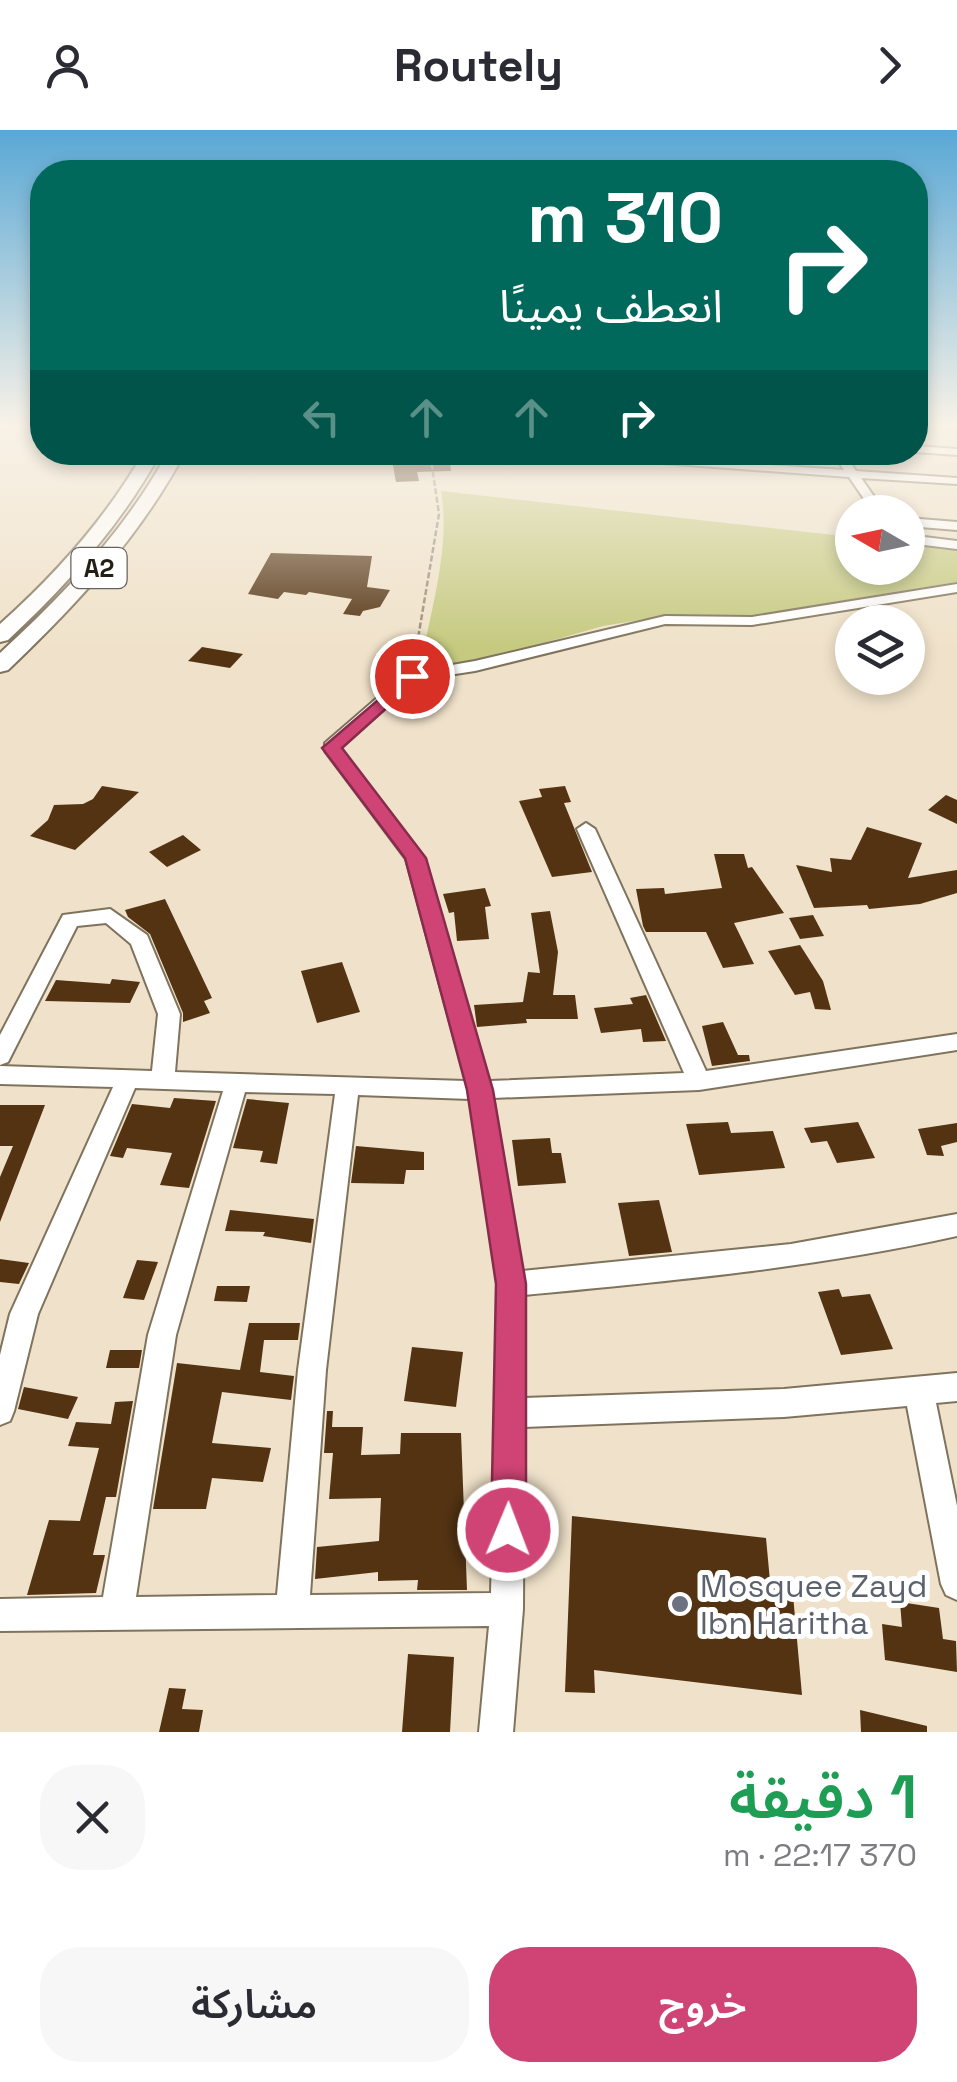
<!DOCTYPE html>
<html lang="ar">
<meta charset="utf-8">
<style>
body{margin:0;font-family:"Space Grotesk","Noto Sans Arabic",sans-serif;background:#f7f7f7;color:#2b2b33;direction:rtl;height:100vh;display:flex;flex-direction:column;font-size:38px;white-space:nowrap}
*{box-sizing:border-box;margin:0}
p{font-size:32px;color:#7c7c81}
.icon{flex:none;width:55px;height:55px;fill:none;stroke:currentColor;stroke-width:2;stroke-linecap:round;stroke-linejoin:round}
.map{position:relative;height:1602px;overflow:hidden;direction:ltr}
.side{display:flex;flex-direction:column;background:#fff;flex:1}
.side>*{flex:none}
.top-card{position:absolute;left:30px;top:30px;width:898px;height:305px;border-radius:40px;box-shadow:0 5px 15px #0003;direction:rtl;background:#00695c;color:#fff;overflow:hidden}
.needle{width:65px;rotate:279deg}
.fabs{position:absolute;left:835px;top:365px;display:grid;gap:20px}
.fabs a{display:grid;place-items:center;width:90px;height:90px;border-radius:50%;background:#fff;box-shadow:0 5px 15px #0003;font-size:50px}
.pin{position:absolute;display:grid;place-items:center;width:85px;height:85px;color:#fff;margin:-42px;border:5px solid #fff;border-radius:50%;box-shadow:0 2px 10px #0007}
.me{position:absolute;width:110px;margin:-55px;rotate:1deg;stroke-linejoin:round;filter:drop-shadow(0 0 8px #0008)}
.turn{display:flex;align-items:center;gap:35px;height:210px;padding:0 40px;font-size:45px}
.turn .icon{width:130px;height:130px;stroke-width:2.5}
.turn b{display:block;font-size:70px;line-height:85px}
.lanes{display:flex;align-items:center;height:95px;padding:0 40px;background:#0003;justify-content:center;gap:50px;direction:ltr}
.lanes .off{opacity:.35}
.round{display:grid;place-items:center;flex:none;width:105px;height:105px;border-radius:40px;background:#f7f7f7}
.overview{display:flex;align-items:center;justify-content:space-between;height:170px;padding:0 40px}
h1{font-size:60px;font-weight:600;line-height:75px;color:#1e9e55}
.action{display:flex;gap:20px;margin-top:auto;padding:20px 40px}
.action a{flex:1;height:115px;border-radius:40px;background:#d04475;color:#fff;font-size:40px;font-weight:600;line-height:115px;text-align:center}
.action a+a{background:#f7f7f7;color:#2b2b33}
header{display:flex;justify-content:space-between;align-items:center;height:130px;padding:0 40px;background:#fff;font-size:45px;font-weight:600}
.map>svg:first-child{display:block}
.green{fill:#c5ca80}
.building{fill:#533312}
.lines{fill:none;stroke-linecap:round;stroke-linejoin:round}
.minor-casing{stroke:#7f735d;stroke-width:4}
.highway-casing{stroke:#7f735d;stroke-width:4}
.path{stroke:#978c7b;stroke-width:2.5;stroke-dasharray:6 2.5;stroke-linecap:butt}
.minor{fill:#fff;fill-rule:evenodd}
.highway{fill:#fff;fill-rule:evenodd}
.route{fill:#d04475;stroke:#872c4c;stroke-width:2.5}
.worship-dot{fill:#6b7280;stroke:#fff;stroke-width:4}
.labels{text-anchor:middle;stroke-width:10;stroke-linejoin:round;paint-order:stroke}
.shield{fill:#fff;stroke:#66625c;stroke-width:2.5}
.shield-label{font-size:25px;font-weight:bold;fill:#241f16}
.near-worship-label{font-size:32px;fill:#5b616d;stroke:#fff;text-anchor:start}
</style>
<header><svg class="icon" aria-label="forward" viewBox="0 0 24 24"><path d="M9 5l7 7-7 7"/></svg>Routely<svg class="icon" aria-label="person" viewBox="0 0 24 24"><circle cx="12" cy="8" r="4"/><path d="M4 21q1-7 8-7t8 7"/></svg></header>
<div class="map">
<svg width="957" height="1602" viewBox="0 0 957 1602">
<rect width="100%" height="100%" fill="#f0e2ca"/>
<!-- green -->
<path class="green" d="M441 361 852 407V438H908V413L957 419V452L751 486 658 487 603 496 488 529 426 541 420 539C430 482 451 418 441 361Z"/>
<!-- building -->
<path class="building" d="M410 324H449L451 341 417 342 419 351 396 352 391 325Z
M271 423 372 426 367 457 390 460 380 477 363 481 360 486 343 484 352 469 309 462 306 465 284 462 278 469 248 464Z
M202 517 243 524 230 538 188 531Z
M102 656 139 662 75 720 30 706 48 690 54 675 83 674 93 669Z
M565 656 571 672 564 673 592 742 552 747 519 671 542 667 539 659Z
M946 665 957 670V694L928 680Z
M867 697 922 713 908 748 957 740V763L920 774 869 779 867 775 814 778 796 735 832 742 830 728 851 730Z
M183 705 201 720 167 737 149 722Z
M714 724H744L748 738 752 737 784 783 734 793 754 834 723 838 706 802H646L643 796 636 759 664 758 665 764 722 758Z
M485 758 491 776 485 777 489 809 457 811 454 782 449 783 443 764Z
M165 769 212 868 204 871 210 883 183 892V883L150 804 128 787 125 780Z
M550 781 558 822 553 865H575L578 889H526L527 893 477 897 474 875 523 872 528 842 540 843 531 783Z
M813 785 824 806 800 809 789 788Z
M800 815 823 851 831 880 815 879 810 862 795 865 768 821Z
M342 832 360 882 317 893 301 841Z
M112 849 140 852 130 873 45 871 56 850 110 854Z
M646 865 666 911 643 912 641 899 601 903 594 878 633 874 630 868Z
M723 892 738 925H749L750 931 712 936 702 896Z
M174 968 216 971 189 1058 160 1055 172 1023 127 1018 123 1028 110 1026 132 974 170 978Z
M247 969 289 973 277 1034 260 1032 263 1021 233 1018Z
M0 975H45L0 1092V1047L13 1016H0Z
M728 992 731 1003 773 1001 785 1038 699 1045 686 994Z
M858 992 875 1028 837 1033 827 1011 811 1013 804 998Z
M957 993V1012L941 1016 944 1026 927 1025 918 999Z
M550 1008 552 1023H561L566 1053 518 1056 512 1010Z
M356 1016 424 1022V1040H406L404 1054 351 1053Z
M659 1070 672 1122 629 1126 618 1073Z
M230 1080 314 1089 311 1113 263 1106 265 1102 225 1101Z
M0 1129 29 1133 19 1154 0 1152Z
M137 1130 158 1132 144 1170 123 1168Z
M217 1156H250L247 1172 214 1171Z
M839 1159 842 1167 870 1164 893 1219 841 1225 818 1162Z
M249 1193H300L298 1210H264L260 1242 294 1246 291 1270 222 1262 212 1313 271 1318 263 1352 212 1348 206 1379H153L177 1233 240 1240Z
M412 1217 463 1222 456 1277 404 1271Z
M110 1220H142L139 1238H106Z
M24 1257 78 1267 68 1289 18 1279Z
M133 1271 116 1367H106L93 1425H105L96 1463 27 1465 49 1390 80 1391 99 1318 68 1316 76 1292 111 1294 115 1272Z
M327 1281H333L332 1297H363L361 1325 400 1324 401 1303H461L467 1460H417L418 1450 378 1451V1442L315 1449 317 1417 379 1411 381 1368 329 1369 333 1323H324Z
M572 1386 766 1408 770 1451 792 1454 802 1565 594 1540 595 1563 565 1562Z
M900 1472 939 1478 943 1509 956 1511 957 1542 885 1530 882 1494 902 1497Z
M408 1524 454 1527 450 1602H402Z
M169 1558 186 1559 182 1579 203 1580 199 1602H159Z
M860 1580 927 1596V1602H861Z"/>
<g class="lines">
<defs>
<path id="minor" d="M915 316 957 319V325L915 322Z
M515 322H578L844 340 832 322H843L856 341 957 348V354L861 348 885 382H873L849 347Z
M908 388 957 392V400L908 396Z
M908 405 957 411V419L908 413Z
M957 454V462L752 495 665 494 475 541 416 550 340 618 424 728 489 951 684 943 577 699 586 693 595 699 706 941 957 904V920L699 960 493 968 522 1141 791 1114 957 1084V1106C814 1138 670 1151 524 1165V1268L784 1259 957 1243V1271L936 1273 957 1376V1470L946 1465 941 1454 907 1276 784 1287 524 1297 523 1479 513 1602H479L489 1496 0 1501V1469L103 1467 148 1205 223 961 135 958 38 1184 14 1281 10 1291 0 1295V1225L10 1184 113 957 0 954V936L152 941 158 884 131 814 106 793 77 796 8 932 0 935V905L63 785 110 779 147 805 180 884 175 942 466 951 406 729 325 621V613L406 543 475 531 665 486 752 487ZM245 962 335 964 298 1240 277 1465 136 1467 176 1205ZM358 965 470 969 498 1154 491 1463 310 1465 326 1240Z"/>
<path id="highway" d="M144 322H161C121 395 68 454 8 510L0 512V494C57 443 106 388 144 322Z
M168 322H185C140 407 77 474 8 540L0 542V523C65 463 125 401 168 322Z"/>
</defs>
<!-- minor casing -->
<use href="#minor" class="minor-casing"/>
<!-- highway casing -->
<use href="#highway" class="highway-casing"/>
<!-- path -->
<path class="path" d="M414 532 439 384 430 322"/>
<!-- minor -->
<use href="#minor" class="minor"/>
<!-- highway -->
<use href="#highway" class="highway"/>
</g>
<!-- sky -->
<linearGradient id="sky" x2="0" y2="1"><stop stop-color="#59a8d5"/><stop offset="0.57" stop-color="#f8f2e7"/><stop offset="1" stop-color="#f8f2e7" stop-opacity="0"/></linearGradient>
<rect width="957" height="517" fill="url(#sky)"/>
<!-- route -->
<path class="route" d="M412 541 420 546 418 550 342 618 426 728 493 960 526 1154V1400L521 1413 508 1418 496 1413 491 1400 496 1154 467 960 405 728 322 618Z"/>
<!-- markers -->
<circle class="worship-dot" cx="680" cy="1474" r="10"/>
<g class="labels">
<!-- shield labels -->
<rect class="shield" x="71.5" y="418" width="55" height="40" rx="8"/>
<g class="shield-label">
<text x="99" y="447">A2</text>
</g>
<!-- near-worship labels -->
<g class="near-worship-label">
<text x="700" y="1467">Mosquee Zayd<tspan x="700" dy="37">Ibn Haritha</tspan></text>
</g>
</g>
</svg>
<div class="fabs">
<a><svg class="needle" viewBox="-14 -14 28 28"><path d="M0-13l5 13h-10z" fill="#e53935"/><path d="M0 13l5-13h-10z" fill="#7c7c81"/></svg></a>
<a><svg class="icon" aria-label="layers" viewBox="0 0 24 24"><path d="M12 4l9 5-9 5-9-5zM3 14l9 5 9-5"/></svg></a>
</div>
<div class="pin" style="left:412px;top:546px;background:#d93025"><svg class="icon" aria-label="arrive" viewBox="0 0 24 24"><path d="M6 21V4h12l-3 4 3 4H6"/></svg></div>
<svg class="me" style="left:508px;top:1400px" viewBox="-20 -20 40 40"><circle r="17" fill="#d04475" stroke="#fff" stroke-width="3"/><path d="M0-11L8 9 0 5-8 9z" fill="#fff"/></svg>
<div class="top-card">
<div class="turn"><svg class="icon" aria-label="right" viewBox="0 0 24 24"><path d="M7 20v-9h11M14 6l5 5-5 5"/></svg><div><b>310 m</b>انعطف يمينًا</div></div>
<div class="lanes"><svg class="icon off" aria-label="left" viewBox="0 0 24 24"><path d="M17 20v-9H6M10 6l-5 5 5 5"/></svg><svg class="icon off" aria-label="ahead" viewBox="0 0 24 24"><path d="M12 20V5M6 11l6-6 6 6"/></svg><svg class="icon off" aria-label="ahead" viewBox="0 0 24 24"><path d="M12 20V5M6 11l6-6 6 6"/></svg><svg class="icon" aria-label="right" viewBox="0 0 24 24"><path d="M7 20v-9h11M14 6l5 5-5 5"/></svg></div>
</div>
</div>
<section class="side">
<div class="overview"><div><h1>1 دقيقة</h1><p>370 m · 22:17</p></div><a class="round"><svg class="icon" aria-label="close" viewBox="0 0 24 24"><path d="M6 6l12 12M18 6L6 18"/></svg></a></div>
<div class="action"><a>خروج</a><a>مشاركة</a></div>
</section>
